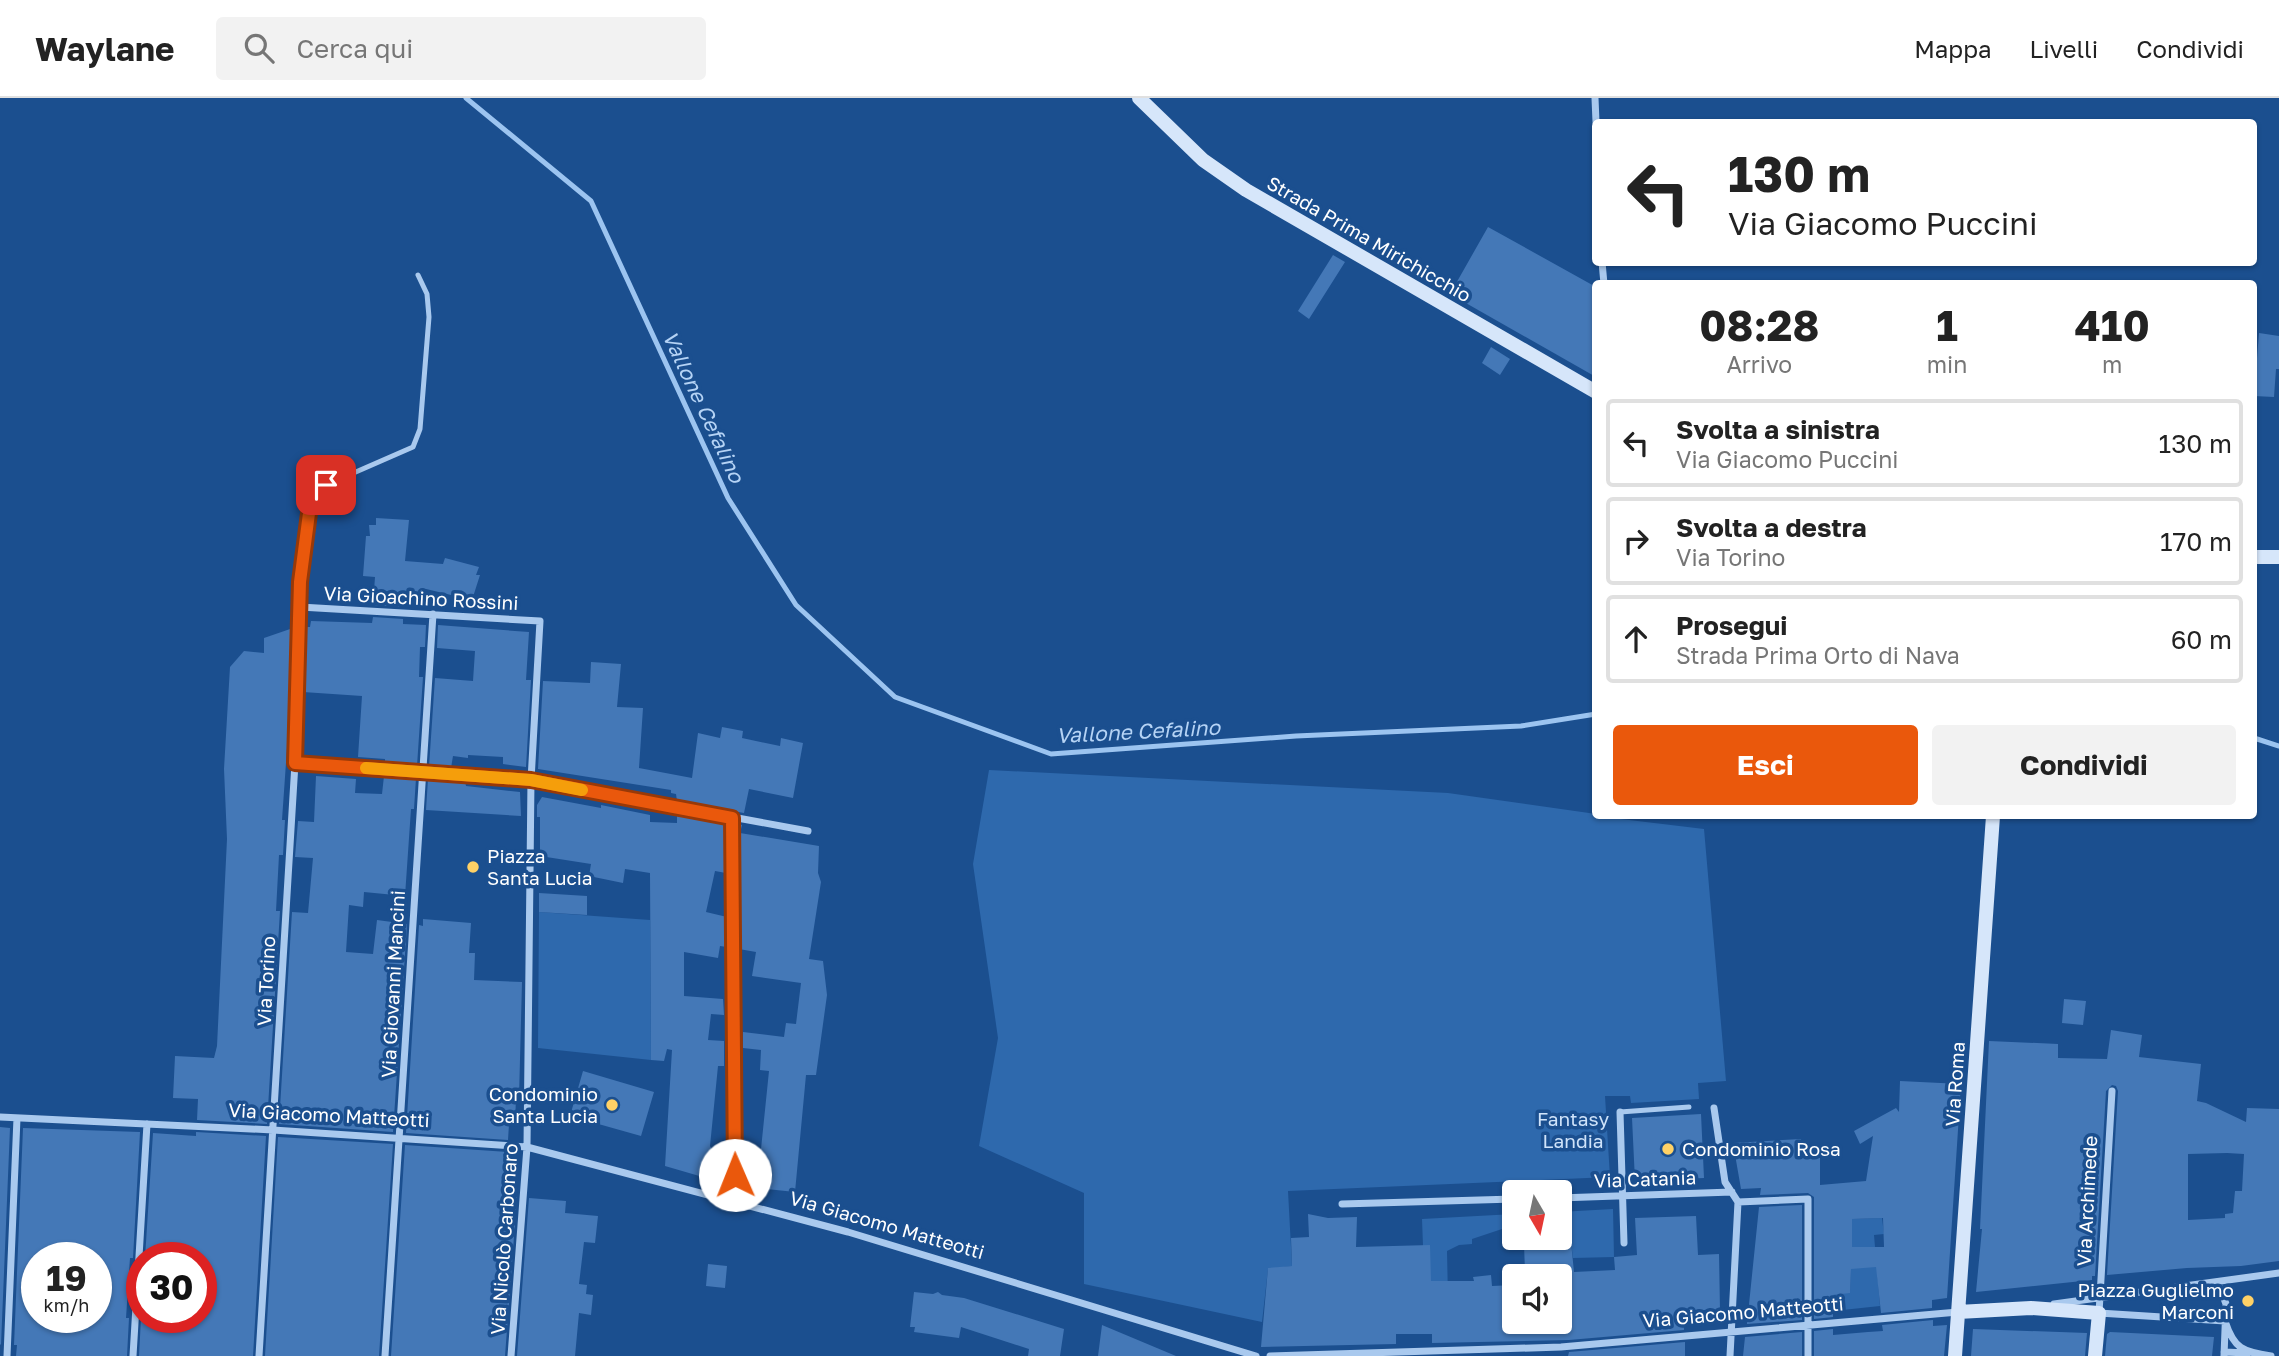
<!DOCTYPE html>
<html lang="it">
<meta charset="utf-8">
<style>
body{margin:0;font-family:"Golos Text",sans-serif;background:#f2f2f2;color:#222;height:100vh;display:flex;flex-direction:column;font-size:26px;white-space:nowrap}
*{box-sizing:border-box;margin:0}
p{font-size:23px;color:#767676}
.icon{flex:none;width:38px;height:38px;fill:none;stroke:currentColor;stroke-width:2;stroke-linecap:round;stroke-linejoin:round}
.map{position:relative;flex:1;overflow:hidden}
.side{position:absolute;left:1592px;top:182px;width:665px;height:539px;display:flex;flex-direction:column;background:#fff;border-radius:7px;box-shadow:0 2px 5px #0004}
.side>*{flex:none}
.guide{position:absolute;left:1592px;top:21px;width:665px;height:147px;border-radius:7px;box-shadow:0 2px 5px #0004;background:#fff;color:#222;overflow:hidden}
.needle{width:46px;rotate:171deg}
.tools{position:absolute;left:1502px;top:1082px;display:grid;gap:14px}
.tools a{display:grid;place-items:center;width:70px;height:70px;border-radius:7px;background:#fff;box-shadow:0 2px 5px #0004;font-size:35px}
.speed{position:absolute;left:21px;top:1144px;display:flex;gap:14px;font-size:35px;font-weight:700;text-align:center}
.speed>*{display:grid;place-content:center;width:91px;height:91px;border-radius:50%;background:#fff;box-shadow:0 2px 5px #0004;line-height:1}
.speed small{font-size:18px;font-weight:400}
.speed .limit{border:10px solid #d22;background:#fff;color:#111}
.pin{position:absolute;display:grid;place-items:center;width:60px;height:60px;color:#fff;margin:-30px;border-radius:14px;box-shadow:0 4px 10px #0006}
.me{position:absolute;width:77px;margin:-38px;rotate:359deg;stroke-linejoin:round;filter:drop-shadow(0 0 5px #0008)}
.turn{display:flex;align-items:center;gap:24px;height:147px;padding:0 21px;font-size:32px}
.turn .icon{width:91px;height:91px;stroke-width:2.5}
.turn b{display:block;font-size:49px;line-height:60px}
.eta{display:flex;justify-content:space-evenly;align-items:center;height:119px;text-align:center}
.eta b{font-size:42px;font-weight:700;line-height:49px}
.cta{display:flex;gap:14px;margin-top:auto;padding:14px 21px}
.cta a{flex:1;height:80px;border-radius:7px;background:#ea580c;color:#fff;font-size:28px;font-weight:700;line-height:80px;text-align:center}
.cta a+a{background:#f2f2f2;color:#222}
ul{padding:0;list-style:none}
li{display:flex;align-items:center;gap:21px;height:88px;margin:0 14px 10px;padding:0 7px;border:4px solid #e0e0e0;border-radius:7px}
li div{flex:1}
li b{display:block;font-size:26px}
li em{font-style:normal}
header{display:flex;align-items:center;gap:42px;box-sizing:border-box;height:98px;padding:0 35px;background:#fff;border-bottom:2px solid #e0e0e0}
header strong{font-size:33px}
nav{display:flex;gap:38px;margin-inline-start:auto;font-size:24px}
.search{width:490px;height:63px;background:#f2f2f2;display:flex;align-items:center;gap:18px;box-sizing:border-box;padding:0 24px;border-radius:7px;color:#767676;font-size:26px}
.map>svg:first-child{display:block}
.green{fill:#2e69ad}
.lines{fill:none;stroke-linecap:round;stroke-linejoin:round}
.stream{stroke:#9cc4f0;stroke-width:5}
.building{fill:#4478b7;fill-rule:evenodd}
.service{stroke:#a9c9ee;stroke-width:5}
.minor{stroke:#a9c9ee;stroke-width:7}
.secondary{stroke:#d6e6fa;stroke-width:14}
.route-casing{stroke:#983908;stroke-width:18}
.route{stroke:#ea580c;stroke-width:12}
.slow{stroke:#f59e0b;stroke-width:12}
.poi-dot{fill:#ffd166;stroke:#1b4f8f;stroke-width:2.5}
.labels{text-anchor:middle;stroke-width:7;stroke-linejoin:round;paint-order:stroke}
.street-label{font-size:19px;fill:#fff;stroke:#1b4f8f}
.poi-label{font-size:19px;fill:#fff;stroke:#1b4f8f;text-anchor:start}
.park-label{font-size:19px;fill:#cfe3fa;stroke:#1b4f8f}
.water-label{font-size:21px;font-style:italic;fill:#b5d3f5;stroke:#1b4f8f}
</style>
<header>
<strong>Waylane</strong>
<div class="search"><svg class="icon" aria-label="search" viewBox="0 0 24 24"><circle cx="10" cy="10" r="6"/><path d="M15 15l6 6"/></svg>Cerca qui</div>
<nav><a>Mappa</a><a>Livelli</a><a>Condividi</a></nav>
</header>
<div class="map">
<svg width="2279" height="1258" viewBox="0 0 2279 1258">
<rect width="100%" height="100%" fill="#1b4f8f"/>
<!-- green -->
<path class="green" d="M989 672 1448 695 1596 716V718L1704 731 1726 983 1698 985 1699 1001 1631 1005 1630 998H1605L1610 1079 1288 1093 1292 1168 1268 1171 1262 1224 1084 1186V1095L979 1048 998 940 973 766Z
M539 814 650 822 651 962 538 950Z
M1613 1111 1614 1159 1573 1160 1571 1144 1524 1147 1523 1139H1559V1114Z
M1514 1116V1127L1472 1141V1146L1459 1147 1447 1153 1448 1200 1431 1201 1423 1148 1422 1121Z
M1882 1120 1884 1136 1874 1137 1880 1208 1833 1213V1197L1850 1194 1852 1121Z"/>
<g class="lines">
<!-- stream -->
<path class="stream" d="M466 0 591 103 728 400 796 507 895 599 1051 656 1296 638 1521 628 1596 616
M2254 640 2279 648"/>
</g>
<!-- building -->
<path class="building" d="M1488 129 1596 189V279L1450 196Z
M1333 157 1345 164 1309 221 1298 213Z
M2259 235 2279 238V271H2276L2274 299 2254 298Z
M1491 249 1510 261 1500 277 1482 265Z
M376 420 409 422 405 463 443 466 445 460 479 469 476 477H480L472 502 422 490V497L403 495V509L373 507 375 479 363 478 366 438H370L369 427H376Z
M373 519 403 521V526L426 527 425 549H420L419 579H423L417 668 385 665V661L358 659 362 598 303 594 305 529H310L311 523 372 525Z
M438 527 529 534 526 582H531L526 669 503 666V659L468 657V660L453 658 451 670 429 669 435 580 473 583 475 553 437 550Z
M293 530 291 593 282 722H285L283 757H279L276 813H280L267 1026 197 1022 198 1001 173 1000 175 958 214 960 217 948 227 741 224 671 230 569 244 553 264 555V540Z
M591 564 621 566 617 609 643 610 639 670 692 680 698 635 720 640 722 629 743 633 742 640 780 648 781 640 803 645 793 700 749 691 744 715 677 703 676 696 671 695V692L538 671 543 583 590 585Z
M316 678 356 681 355 695 382 696 384 678 416 680 414 711H411L405 798 364 794 363 809 349 807 346 854 373 856 377 822 407 826 393 1034 279 1026 292 814 308 815 313 760 295 759 298 723 314 724Z
M428 681 465 683 466 688 520 694 521 718 426 712Z
M542 699 601 710V707L650 717V724L677 725V715L726 724V775L715 773 706 814 727 819V849L720 848 718 860 684 854V898L723 901 724 917 711 916 708 942 724 943V968H718L710 1048 716 1059 713 1082 665 1068 672 952 667 951 664 963 651 962 650 775 625 771 623 785 589 778 591 766 540 758V719H537V707Z
M738 726 742 727 740 735 819 748 818 775 821 784 809 861 823 863 827 897 816 977H806L795 1094 757 1090 769 973 760 972 761 952 743 950V934L784 939 786 925 796 926 801 885 752 878 756 854 739 851 741 778 739 777Z
M539 795 587 798V817L539 814Z
M423 821 471 825 469 855H475L474 882 522 884 519 1000H516L515 1026H509L508 1042 406 1035 419 827 423 828Z
M2064 901 2086 903 2083 927 2062 925Z
M2111 932 2142 937 2139 959 2201 966 2197 1003 2206 1005 2246 1024 2247 1010 2279 1011V1163L2241 1168 2187 1170 2107 1177 2118 993 2116 988 2112 987 2106 993 2095 1178H2092V1182L1976 1194 1982 1131H1980L1989 943 2058 946V960L2107 961ZM2227 1055 2244 1056 2242 1093H2235L2233 1115 2225 1116V1120L2188 1122V1056Z
M583 973 654 994 641 1038 570 1018Z
M1900 983 1961 986 1947 1200 1932 1202V1210L1881 1215 1876 1169 1851 1171 1850 1195 1833 1197V1219L1814 1221V1099L1808 1095 1760 1097 1761 1090 1741 1091 1733 1045 1801 1041 1802 1048 1820 1047V1087L1866 1083 1873 1038 1860 1046 1854 1033 1896 1010 1899 1014ZM1883 1120 1884 1149H1852V1121Z
M1701 1016 1704 1080 1635 1083 1632 1020Z
M0 1029 10 1030 1 1247 0 1246Z
M23 1030 140 1034 133 1160H130L126 1220H129L127 1258H16L17 1247H14ZM37 1160H96V1220H37Z
M196 1034 266 1038 253 1258H139L141 1220H201V1160H145L153 1035 196 1038Z
M278 1039 393 1046 379 1258H265Z
M405 1047 508 1054V1059H517L514 1099H517L505 1258H391Z
M529 1100 566 1103 565 1115 598 1118 595 1145 584 1144 579 1186 587 1187 586 1196 593 1197 591 1217 579 1215 575 1258H517Z
M1802 1107V1222L1747 1226 1759 1109Z
M1308 1116 1328 1120 1357 1119 1356 1149 1430 1147 1431 1183H1474L1473 1179 1491 1177 1492 1188 1514 1187V1223H1559V1178H1545V1172L1525 1173 1524 1147 1571 1144 1574 1174 1615 1172 1614 1159 1637 1157 1635 1120 1696 1118 1698 1157 1719 1156 1720 1212H1683L1684 1232 1569 1242 1432 1245V1236H1396V1246L1261 1249 1268 1170 1292 1168 1291 1140 1309 1139Z
M708 1166 727 1168 725 1190 706 1188Z
M914 1194 933 1196 938 1194 942 1197 964 1200 1064 1231 1060 1258H1028L1029 1251 961 1229 959 1240 914 1234 915 1229H910Z
M1933 1222V1228L1947 1227 1944 1258H1814V1233L1833 1231V1237L1868 1234 1883 1233 1882 1227Z
M1102 1227 1176 1258H1098Z
M1973 1231 2087 1235 2085 1258H1971Z
M1802 1234V1258H1743L1745 1239Z
M2110 1234 2214 1239 2212 1258H2105L2107 1236Z
M1685 1244V1258H1568L1569 1254Z"/>
<g class="lines">
<!-- service -->
<path class="service" d="M326 387 413 349 420 331 429 219 427 196 418 177
M1620 1014 1689 1009"/>
<!-- minor -->
<path class="minor" d="M1595 0 1596 24
M1602 164 1604 186
M300 509 540 523 531 682 527 1049 511 1258
M295 665 531 682 808 733
M732 720 735 1105
M2112 993 2099 1215 2225 1223C2234 1251 2243 1254 2271 1258
M1714 1010 1725 1084 1738 1104 1730 1258
M1620 1014 1624 1145
M0 1019 273 1032 527 1049 848 1134 1256 1258
M1559 1100 1732 1094
M1738 1104 1808 1101V1258
M1342 1106 1514 1101
M2218 1184 2226 1206 2224 1258
M2054 1206 2279 1175
M2224 1254 2248 1255
M7 1258 17 1020
M133 1258 147 1026
M259 1258 295 665 300 484 311 400 326 387
M385 1258 433 516
M1270 1258 1561 1249 1958 1214"/>
<!-- secondary -->
<path class="secondary" d="M1139 0 1203 62 1246 92 1596 294
M2254 459H2279
M1958 1214 2031 1210 2099 1215 2095 1258
M1955 1258 1993 718"/>
</g>
<g class="lines">
<defs>
<path id="route" d="M326 387 311 400 300 484 295 665 531 682 732 720 735 1077"/>
</defs>
<!-- route casing -->
<use href="#route" class="route-casing"/>
<!-- route -->
<use href="#route" class="route"/>
<!-- slow -->
<path class="slow" d="M366 670 531 682 582 692"/>
</g>
<!-- markers -->
<g class="poi-dot">
<circle cx="473" cy="769" r="7"/>
<circle cx="612" cy="1007" r="7"/>
<circle cx="1668" cy="1051" r="7"/>
<circle cx="2248" cy="1203" r="7"/>
</g>
<g class="labels">
<!-- street labels -->
<g class="street-label">
<text transform="translate(1369 141) rotate(30)" y="7">Strada Prima Mirichicchio</text>
<text transform="translate(421 500) rotate(3)" y="7">Via Gioachino Rossini</text>
<text transform="translate(266 883) rotate(-87)" y="7">Via Torino</text>
<text transform="translate(393 886) rotate(-87)" y="7">Via Giovanni Mancini</text>
<text transform="translate(1955 986) rotate(-86)" y="7">Via Roma</text>
<text transform="translate(329 1017) rotate(3)" y="7">Via Giacomo Matteotti</text>
<text transform="translate(1645 1081) rotate(-2)" y="7">Via Catania</text>
<text transform="translate(2087 1103) rotate(-87)" y="7">Via Archimede</text>
<text transform="translate(887 1127) rotate(16)" y="7">Via Giacomo Matteotti</text>
<text transform="translate(504 1141) rotate(-86)" y="7">Via Nicolò Carbonaro</text>
<text transform="translate(1743 1214) rotate(-5)" y="7">Via Giacomo Matteotti</text>
</g>
<!-- poi labels -->
<g class="poi-label">
<text x="487" y="765">Piazza<tspan x="487" dy="22">Santa Lucia</tspan></text>
<text x="598" y="1003" text-anchor="end">Condominio<tspan x="598" dy="22">Santa Lucia</tspan></text>
<text x="1682" y="1058">Condominio Rosa</text>
<text x="2234" y="1199" text-anchor="end">Piazza Guglielmo<tspan x="2234" dy="22">Marconi</tspan></text>
</g>
<!-- park labels -->
<g class="park-label">
<text x="1573" y="1028">Fantasy<tspan x="1573" dy="22">Landia</tspan></text>
</g>
<!-- water labels -->
<g class="water-label">
<text transform="translate(703 309) rotate(65)" y="7">Vallone Cefalino</text>
<text transform="translate(1138 634) rotate(-3)" y="7">Vallone Cefalino</text>
</g>
</g>
</svg>
<div class="tools">
<a><svg class="needle" viewBox="-14 -14 28 28"><path d="M0-13l5 13h-10z" fill="#e53935"/><path d="M0 13l5-13h-10z" fill="#767676"/></svg></a>
<a><svg class="icon" aria-label="sound" viewBox="0 0 24 24"><path d="M4 9h4l5-4v14l-5-4H4zM17 9q2 3 0 6"/></svg></a>
</div>
<div class="speed"><div>19<small>km/h</small></div><div class="limit">30</div></div>
<div class="pin" style="left:326px;top:387px;background:#d93025"><svg class="icon" aria-label="arrive" viewBox="0 0 24 24"><path d="M6 21V4h12l-3 4 3 4H6"/></svg></div>
<svg class="me" style="left:735px;top:1077px" viewBox="-20 -20 40 40"><circle r="19" fill="#fff"/><path d="M0-13L10 11 0 6-10 11z" fill="#ea580c"/></svg>
<div class="guide">
<div class="turn"><svg class="icon" aria-label="left" viewBox="0 0 24 24"><path d="M17 20v-9H6M10 6l-5 5 5 5"/></svg><div><b>130 m</b>Via Giacomo Puccini</div></div>
</div>
<section class="side">
<div class="eta">
<div><b>08:28</b><p>Arrivo</p></div>
<div><b>1</b><p>min</p></div>
<div><b>410</b><p>m</p></div>
</div>
<ul>
<li><svg class="icon" aria-label="left" viewBox="0 0 24 24"><path d="M17 20v-9H6M10 6l-5 5 5 5"/></svg><div><b>Svolta a sinistra</b><p>Via Giacomo Puccini</p></div><em>130 m</em></li>
<li><svg class="icon" aria-label="right" viewBox="0 0 24 24"><path d="M7 20v-9h11M14 6l5 5-5 5"/></svg><div><b>Svolta a destra</b><p>Via Torino</p></div><em>170 m</em></li>
<li><svg class="icon" aria-label="ahead" viewBox="0 0 24 24"><path d="M12 20V5M6 11l6-6 6 6"/></svg><div><b>Prosegui</b><p>Strada Prima Orto di Nava</p></div><em>60 m</em></li>
</ul>
<div class="cta"><a>Esci</a><a>Condividi</a></div>
</section>
</div>
